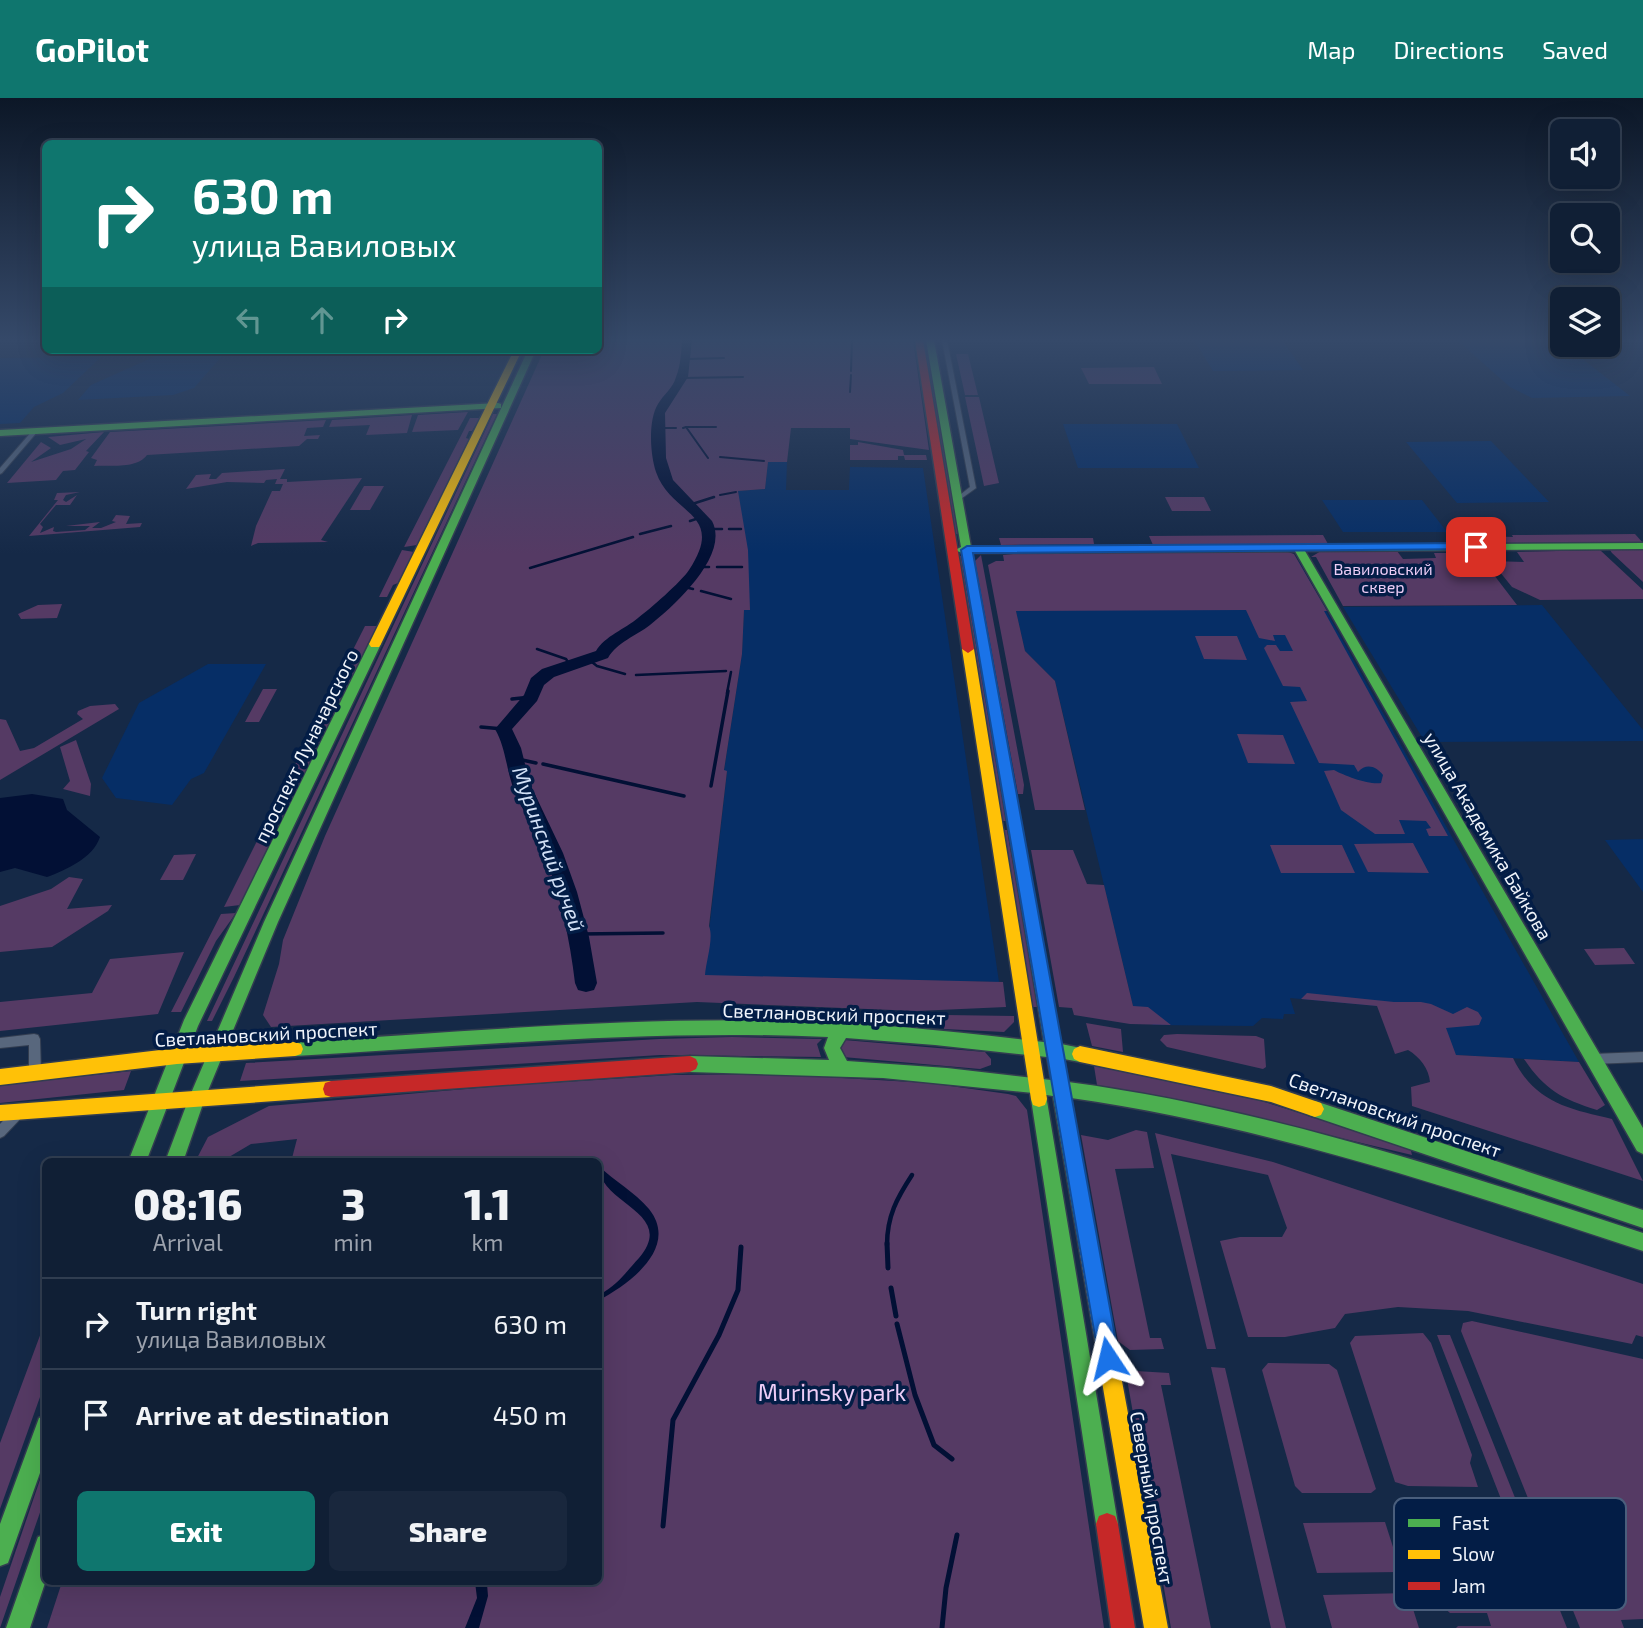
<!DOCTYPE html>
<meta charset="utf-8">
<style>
body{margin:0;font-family:"Exo 2",sans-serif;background:#19273d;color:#f1f3f6;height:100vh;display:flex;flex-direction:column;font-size:26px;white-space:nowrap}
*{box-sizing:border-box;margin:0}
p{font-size:23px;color:#9ca2ad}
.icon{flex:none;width:38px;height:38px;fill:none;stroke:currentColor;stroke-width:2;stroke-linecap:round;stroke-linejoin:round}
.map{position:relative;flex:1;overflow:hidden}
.sheet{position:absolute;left:42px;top:1060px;width:560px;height:427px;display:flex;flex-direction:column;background:#101f35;border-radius:10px;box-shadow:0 7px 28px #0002,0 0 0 2px #303d50}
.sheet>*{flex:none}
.top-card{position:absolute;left:42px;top:42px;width:560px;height:214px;border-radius:10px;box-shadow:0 7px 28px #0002,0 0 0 2px #303d50;background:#0f766e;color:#fff;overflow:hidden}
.controls{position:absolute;left:1550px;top:21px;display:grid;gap:14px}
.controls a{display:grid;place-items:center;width:70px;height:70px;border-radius:10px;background:#101f35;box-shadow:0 7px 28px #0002,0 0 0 2px #303d50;font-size:35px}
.pin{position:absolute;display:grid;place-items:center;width:60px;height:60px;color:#fff;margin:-30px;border-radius:14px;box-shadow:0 4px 10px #0006}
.me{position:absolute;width:77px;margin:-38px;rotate:350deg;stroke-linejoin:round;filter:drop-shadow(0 0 5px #0008)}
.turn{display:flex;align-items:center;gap:24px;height:147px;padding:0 35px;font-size:32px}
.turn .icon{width:91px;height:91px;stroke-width:2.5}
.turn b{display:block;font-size:49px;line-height:60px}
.lanes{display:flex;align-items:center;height:66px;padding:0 35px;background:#0003;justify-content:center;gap:35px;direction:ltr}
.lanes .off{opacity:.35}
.eta{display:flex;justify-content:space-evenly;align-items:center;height:119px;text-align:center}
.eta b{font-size:42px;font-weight:800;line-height:49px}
.action{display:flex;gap:14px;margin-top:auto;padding:14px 35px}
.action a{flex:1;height:80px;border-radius:10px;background:#0f766e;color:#fff;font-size:28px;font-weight:800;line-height:80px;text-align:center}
.action a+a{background:#19273d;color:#f1f3f6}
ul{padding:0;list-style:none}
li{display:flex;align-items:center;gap:21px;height:91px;padding:0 35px;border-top:2px solid #303d50}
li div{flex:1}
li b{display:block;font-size:26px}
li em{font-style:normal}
header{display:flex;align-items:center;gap:42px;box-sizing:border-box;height:98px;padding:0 35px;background:#0f766e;color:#fff}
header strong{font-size:33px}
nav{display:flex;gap:38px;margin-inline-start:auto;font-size:24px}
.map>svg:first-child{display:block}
.built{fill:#062e66}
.green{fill:#553a64}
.water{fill:#021035}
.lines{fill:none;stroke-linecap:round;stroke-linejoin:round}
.stream-far4{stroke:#021035;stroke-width:2}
.stream-far3{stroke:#021035;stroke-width:2.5}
.stream-far2{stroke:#021035;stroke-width:3.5}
.stream-far1{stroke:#021035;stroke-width:4.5}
.stream{stroke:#021035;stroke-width:5}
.river{fill:#021035;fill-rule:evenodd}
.street-casing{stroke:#323d50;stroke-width:2}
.fast-casing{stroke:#323d50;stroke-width:3}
.slow-casing{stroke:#323d50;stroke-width:3}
.jam-casing{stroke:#323d50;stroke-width:3}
.street{fill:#58677d;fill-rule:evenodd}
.fast{fill:#4caf50;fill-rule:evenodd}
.slow{fill:#ffc107;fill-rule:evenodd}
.jam{fill:#c62828;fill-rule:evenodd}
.route{fill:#1a73e8;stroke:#114b97;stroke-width:2}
.labels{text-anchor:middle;stroke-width:7;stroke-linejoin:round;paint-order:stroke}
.far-park-label{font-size:16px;fill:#edcdf6;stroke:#031d46}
.street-label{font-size:19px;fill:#f0f4fb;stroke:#031d46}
.water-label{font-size:21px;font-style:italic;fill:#d3e1f6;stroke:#031d46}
.near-park-label{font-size:23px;fill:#edcdf6;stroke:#031d46}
.key{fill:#031d46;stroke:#4a5e7c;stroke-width:2}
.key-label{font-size:19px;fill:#f0f4fb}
</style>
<header>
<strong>GoPilot</strong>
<nav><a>Map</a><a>Directions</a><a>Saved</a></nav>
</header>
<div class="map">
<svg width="1643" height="1530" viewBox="0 0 1643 1530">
<rect width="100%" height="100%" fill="#152947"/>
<!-- built -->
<path class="built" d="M1194 242H1282L1303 272 1213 273Z
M1457 242H1558L1630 298 1532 300 1510 289Z
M156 258H222L194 290 173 297 78 302 91 287Z
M101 259 63 295 34 309 20 325 0 326V260Z
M1063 326H1177L1199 370H1078Z
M1491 343 1549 404 1457 405 1406 344Z
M768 364H787L786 392H849L850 369 923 370 999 884 704 878 727 674 724 673 742 556 744 512H750L738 393 765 391Z
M1322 402H1422L1447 434H1343Z
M1299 464 1457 748 1579 964 1456 957 1377 908 1290 900 1295 916H1284L1283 921 1262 920 1253 928 1153 927 1133 908 1055 583 1025 553 1007 474Z
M1542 507 1643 632V643L1425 644 1343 509Z
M208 566H266L204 675 191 681 172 707 116 700 102 680 139 605Z
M1643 741V794L1605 742Z"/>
<!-- green -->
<path class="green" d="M599 242H913L929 352 850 341V330H791L787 364H768L765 391 738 393 748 452 750 512H744L742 556 724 672 727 673 709 828C714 840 706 863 705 877L1003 884 1006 909 917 913 697 904 271 929 263 917 279 866 283 842 325 738 544 252H598Z
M956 256H968L978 297H965Z
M925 258H928L958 436H954Z
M1154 269 1162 286H1089L1081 270Z
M965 299H979L999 385 984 388Z
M468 314 458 332 412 334 418 317Z
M493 316H497L234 879 212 923H207Z
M412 317 407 335 366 337 370 327 329 329 332 322Z
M470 320H480L472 333H469L466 340 469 341 417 447 404 449Z
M326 322 323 329 307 330 304 338 320 337 318 341H307L299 348 147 357C137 371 111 367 94 368L97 362 91 360 110 334Z
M104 334 86 353 89 354 75 372 63 373 56 382 7 385 41 344 51 350 31 364 71 351 86 341 60 347 48 339Z
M858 344 903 352 904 357H926L927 362H905L904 358H898V362H850V347H858Z
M285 371 280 381H287V384L362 380 321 442 328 444 258 445 251 448 256 428 272 393H280L283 386H275L277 381 266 382 264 385 227 384 186 391 196 377 211 376 209 381H216L222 375Z
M364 388H384L370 412H350Z
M80 394 66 397 63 402 66 404 77 397 70 407H56L40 426 43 429 40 435 54 429 53 433 56 434 85 432 90 428H66L100 424 92 430H101L116 424 112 423 116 417 130 418 126 426 142 425 140 429 29 438 58 402H54L57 395Z
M1165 399H1204L1211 413H1172Z
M1635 436 1643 445 1471 446 1462 443 1457 437 1513 439 1512 437Z
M1323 437 1328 446 1153 447 1149 438Z
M999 440H1093L1094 446 1001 447Z
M402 452 414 454 398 485 393 487 387 499H379Z
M1600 452 1643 492V501L1540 502 1512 489 1491 463 1524 464 1517 454Z
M1610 452H1643V484L1612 455Z
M1321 453H1397L1403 461 1436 460 1434 455H1466L1470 460H1481L1517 507 1343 508 1316 459H1311Z
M1288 454 1294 456 1327 513H1324L1448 738H1429L1426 731 1431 730 1426 723 1399 722 1405 736H1375L1341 712 1324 673 1334 672C1345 678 1369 687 1381 685L1383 677C1376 668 1366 665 1358 674L1354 667 1319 665 1290 604 1307 603 1300 589 1283 588 1264 550 1267 547H1276L1280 553H1293L1285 537H1273L1275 543 1259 540 1246 512 1016 513 1025 553 1055 583 1085 712H1035L988 467 996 463H1004L1003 457 1023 455Z
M958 457 961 458 1006 723H1001Z
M981 457 1024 687 1023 696H1018L975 463Z
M62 506 57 520 21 521 18 516 38 507Z
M365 528H377L282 723 266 724Z
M1195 538H1237L1247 562 1204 561Z
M263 591H277L259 624H245Z
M115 606 119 611 0 682V621L6 622 20 653 34 650 83 621 77 616 78 613 90 608Z
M1237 636 1283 637 1295 666 1248 665Z
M76 642 91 686 90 698 63 691 70 683 60 649Z
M264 729 278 731 240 807 224 809Z
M1004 732H1007L1038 909H1032Z
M1413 745 1429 775 1368 774 1354 746Z
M1270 747H1342L1355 775H1281Z
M1031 752H1073L1087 786 1104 787 1133 908 1148 909 1171 927 1130 926 1074 917 1072 910 1059 909Z
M196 756 183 782H160L174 757Z
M69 779 83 781 67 811 112 807 108 813 52 849 0 854V808L51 791Z
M236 815 216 843 181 914H171L221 816Z
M1624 850 1635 866 1595 867 1584 851Z
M184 854 158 916 0 933V904L92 895 110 861Z
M1307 895 1394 904H1421L1431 906 1453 916 1467 909 1478 914 1482 920 1479 927 1446 930 1456 957 1513 960C1534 1004 1568 1011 1612 1021L1643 1083 1412 1008 1411 989 1430 984C1429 971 1420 959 1408 952L1395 956 1377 908 1301 901Z
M946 917 1014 918V924L1004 934 944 931Z
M1086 925 1121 931 1123 954 1092 948Z
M1177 936 1256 938 1264 941 1266 969 1263 971 1167 949 1160 942 1164 937Z
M732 939 822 941 817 946 821 959 660 957 240 983 246 965 659 941Z
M844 942 985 954 991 961V967L980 971 843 959 838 946Z
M1524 961 1579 964 1605 1007 1597 1012C1562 1001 1545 992 1524 961Z
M1094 968 1245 998 1410 1049 1412 1057 1202 1007 1097 987Z
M131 973 124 992 0 1005V987Z
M773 976 929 985 1008 996 1016 998 1027 1012 1104 1530H47L62 1484H598V1064H291L297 1041 251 1046 229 1059 227 1064H195L208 1039 269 1008 500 988 673 977Z
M1136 1032 1147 1034 1154 1070 1115 1071 1150 1240H1161L1164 1251 1130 1252 1118 1243 1081 1037 1108 1042Z
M1155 1035 1273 1064 1643 1186V1239L1636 1237 1632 1246 1468 1213 1398 1209 1345 1216 1335 1230 1285 1239H1248L1220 1143 1240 1139H1282L1287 1130 1268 1077 1171 1056 1216 1251H1207Z
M1472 1223 1643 1261V1521L1621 1522 1624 1530H1580L1461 1233 1463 1225Z
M45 1224V1285L0 1411V1345Z
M1423 1235 1431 1245 1472 1357 1470 1365 1478 1389 1408 1388 1395 1384 1350 1245 1355 1238Z
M1437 1237H1450L1567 1530H1456L1458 1528H1491L1487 1515H1450L1442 1508 1429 1464 1475 1463 1466 1445 1426 1450 1418 1440 1406 1405 1501 1401Z
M1268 1265 1329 1266 1337 1272 1376 1391 1371 1395H1302L1295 1388 1262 1272Z
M1211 1269 1225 1270 1286 1530H1271Z
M1136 1273 1169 1275 1171 1287H1161L1211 1530H1171L1127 1281 1130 1274Z
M45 1367V1400L0 1530V1499Z
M1385 1424 1401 1474 1317 1475 1303 1425Z
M1408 1495 1419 1530H1332L1323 1497Z"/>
<!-- water -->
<path class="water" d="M32 696 63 701 67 712 100 739C93 760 66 772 47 779L15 770 0 774V700Z
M599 1068C614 1083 635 1094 649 1111 680 1150 628 1187 599 1202V1197C619 1186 624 1176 639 1160 678 1114 598 1106 599 1068Z
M475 1484 487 1486 488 1498 479 1530H465L477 1500Z"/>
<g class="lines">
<!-- stream-far4 -->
<path class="stream-far4" d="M686 261 724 260
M851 273 852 242
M681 280 743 279
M850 294 851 277
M686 329H716
M658 330H676
M683 330 686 329 708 360
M720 359 764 363
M720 397 736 394"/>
<!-- stream-far3 -->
<path class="stream-far3" d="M689 407 714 399
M690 423 702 419
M709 431H722
M729 431H741
M640 436 671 428
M697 469H709
M717 469H742
M530 470 633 439
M680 488 693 491
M701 493 731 501
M537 551 566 561 570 567
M588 561 597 568 625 576
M636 577 726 573
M727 595 731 574"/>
<!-- stream-far2 -->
<path class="stream-far2" d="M512 601 531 599
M481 629 503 631
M513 660 536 665
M543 666 684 698
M711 688 728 593
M580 836 663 835"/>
<!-- stream-far1 -->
<path class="stream-far1" d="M887 1147C887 1118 897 1100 912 1077"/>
<!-- stream -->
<path class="stream" d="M887 1145 888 1170
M891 1190 896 1218
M897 1226 915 1297 934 1347 952 1361
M663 1428 673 1322 719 1237 738 1192 741 1149
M942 1530 946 1490 957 1437"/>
<!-- river -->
<path class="river" d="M682 242H692L688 279 665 315 666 360 673 382 712 423C730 457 675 507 650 527 636 538 617 544 608 560L554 579 544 587 537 603 512 631 521 650 530 686 563 755 577 794 589 839 597 885 594 892 586 894 578 892 575 885C570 841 560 797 544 755 535 733 523 713 514 692 506 671 506 650 495 631L524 597 531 580 542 571 596 553C605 538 625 531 638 520 650 511 681 484 689 472 727 414 671 418 656 374 650 356 648 322 658 306 664 296 673 290 676 279 681 267 681 254 682 242Z"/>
<defs>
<path id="street" d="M942 242H947L976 390 958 403 956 402V400L970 389Z
M33 332 38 333 2 375 0 376V370Z
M34 936 38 937 40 941 41 975 39 979 35 980 31 979 29 975V947L0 950V940Z
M1643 954V964L1593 966 1589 965 1587 961 1589 957 1593 956Z
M19 1008 23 1010 25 1014 23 1018 4 1038 0 1040V1026L15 1010Z"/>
<path id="fast" d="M926 242H934L971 449 1643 445V451L1305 453 1643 1030V1056L1637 1053 1295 453 972 455 1061 946 1086 951 1088 956 1086 961 1080 964 1064 961 1068 984C1265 1010 1454 1073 1643 1135V1153C1455 1091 1267 1028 1071 1000L1097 1149 1095 1156 1088 1158 1081 1156 1079 1149 1053 998 1046 997 1118 1426 1115 1434 1107 1437 1099 1434 1096 1426 1031 1001 1033 995 883 980 690 974 684 971 682 966 684 961 690 958 829 962 824 950 828 939C650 931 472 948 295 958L289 956 287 951 289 946 295 944C460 934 626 919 791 923 876 925 960 934 1044 944L962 455 955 452 961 449ZM846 940 935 947 1047 959 1051 982 947 970 847 963 840 950Z
M528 252H536L278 824 205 1000 183 1064H165L189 1000 264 824Z
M498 305 501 306V310L0 338V332Z
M375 542 381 546 198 928 146 1064H128L184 922 369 546Z
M1315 1003 1643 1112V1130L1315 1019 1309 1017 1306 1011 1309 1005Z
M46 1317V1358L8 1465 0 1468V1426L39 1320Z
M46 1436V1482L30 1530H6L38 1439Z"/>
<path id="slow" d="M514 252H522L381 546 379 549H371L369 546Z
M968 547 974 551 1047 1001 1045 1007 1039 1009 1033 1007 1031 1001 962 551Z
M295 944 301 946 303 951 301 956 295 958 177 966 0 987V971L177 950Z
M1080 948 1271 988 1321 1005 1324 1011 1321 1017 1315 1019 1271 1004 1080 964 1074 961 1072 956 1074 951Z
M331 983 337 985 339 991 337 997 331 999 0 1023V1007Z
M1088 1140 1095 1142 1097 1149 1168 1530H1144L1079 1149 1081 1142Z"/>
<path id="jam" d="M915 242H923L974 551 968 555 962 551Z
M690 958 696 961 698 966 696 971 690 974 331 999 325 997 323 991 325 985 331 983Z
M1107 1415 1115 1418 1118 1426 1135 1530H1111L1096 1426 1099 1418Z"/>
</defs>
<!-- street casing -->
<use href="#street" class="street-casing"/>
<!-- fast casing -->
<use href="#fast" class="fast-casing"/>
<!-- slow casing -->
<use href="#slow" class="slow-casing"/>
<!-- jam casing -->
<use href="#jam" class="jam-casing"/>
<!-- street -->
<use href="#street" class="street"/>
<!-- fast -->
<use href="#fast" class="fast"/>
<!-- slow -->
<use href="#slow" class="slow"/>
<!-- jam -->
<use href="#jam" class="jam"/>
</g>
<!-- sky -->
<linearGradient id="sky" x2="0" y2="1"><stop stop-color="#0c1727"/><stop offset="0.53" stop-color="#354969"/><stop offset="1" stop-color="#354969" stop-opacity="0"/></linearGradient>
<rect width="1643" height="456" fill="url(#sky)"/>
<!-- route -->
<path class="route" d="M1476 445 1480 446V451L973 455 1119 1260 1116 1268 1108 1271 1100 1268 961 452 967 448Z"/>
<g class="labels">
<!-- far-park labels -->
<g class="far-park-label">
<text x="1383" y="477">Вавиловский<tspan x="1383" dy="18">сквер</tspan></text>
</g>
<!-- street labels -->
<g class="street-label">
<text transform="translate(306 648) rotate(-64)" y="7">проспект Луначарского</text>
<text transform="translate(1488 738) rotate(60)" y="7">улица Академика Байкова</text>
<text transform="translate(834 916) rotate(2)" y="7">Светлановский проспект</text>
<text transform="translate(266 936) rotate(-3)" y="7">Светлановский проспект</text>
<text transform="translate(1395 1017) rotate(19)" y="7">Светлановский проспект</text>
<text transform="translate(1152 1400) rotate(80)" y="7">Северный проспект</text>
</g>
<!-- water labels -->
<g class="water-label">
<text transform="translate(548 751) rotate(70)" y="7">Муринский ручей</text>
</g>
<!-- near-park labels -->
<g class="near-park-label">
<text x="832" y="1303">Murinsky park</text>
</g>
</g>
<!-- legend -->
<rect x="1394" y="1400" width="232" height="112" rx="10" class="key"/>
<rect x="1408" y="1421" width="32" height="8" fill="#4caf50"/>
<rect x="1408" y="1452" width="32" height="9" fill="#ffc107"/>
<rect x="1408" y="1484" width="32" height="8" fill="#c62828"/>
<g class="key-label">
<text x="1452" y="1432">Fast</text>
<text x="1452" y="1463">Slow</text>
<text x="1452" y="1495">Jam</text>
</g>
</svg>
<div class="controls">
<a><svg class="icon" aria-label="sound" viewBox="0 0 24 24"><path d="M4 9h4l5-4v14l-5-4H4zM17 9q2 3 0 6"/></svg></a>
<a><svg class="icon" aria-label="search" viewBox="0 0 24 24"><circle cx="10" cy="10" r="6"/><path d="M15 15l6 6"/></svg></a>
<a><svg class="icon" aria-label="layers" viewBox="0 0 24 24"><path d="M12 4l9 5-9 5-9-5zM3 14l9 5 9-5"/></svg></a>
</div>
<div class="pin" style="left:1476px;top:449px;background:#d93025"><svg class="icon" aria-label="arrive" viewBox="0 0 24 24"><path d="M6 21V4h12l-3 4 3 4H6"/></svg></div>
<svg class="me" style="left:1108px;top:1260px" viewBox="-20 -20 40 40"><path d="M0-17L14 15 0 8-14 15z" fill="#1a73e8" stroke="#fff" stroke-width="4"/></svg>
<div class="top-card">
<div class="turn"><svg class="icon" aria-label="right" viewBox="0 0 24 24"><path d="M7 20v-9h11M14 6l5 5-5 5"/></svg><div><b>630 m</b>улица Вавиловых</div></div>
<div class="lanes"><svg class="icon off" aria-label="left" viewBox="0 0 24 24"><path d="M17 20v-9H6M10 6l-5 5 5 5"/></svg><svg class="icon off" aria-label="ahead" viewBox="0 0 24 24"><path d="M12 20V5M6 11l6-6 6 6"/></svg><svg class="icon" aria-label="right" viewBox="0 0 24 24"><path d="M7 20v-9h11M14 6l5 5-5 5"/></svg></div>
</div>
<section class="sheet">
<div class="eta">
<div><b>08:16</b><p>Arrival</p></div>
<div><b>3</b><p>min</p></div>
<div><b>1.1</b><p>km</p></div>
</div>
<ul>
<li><svg class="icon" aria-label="right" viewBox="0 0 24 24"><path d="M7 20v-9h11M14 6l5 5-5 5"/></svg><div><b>Turn right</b><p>улица Вавиловых</p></div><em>630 m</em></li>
<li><svg class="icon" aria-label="arrive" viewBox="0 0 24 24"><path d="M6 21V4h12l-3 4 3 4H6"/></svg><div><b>Arrive at destination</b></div><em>450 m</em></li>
</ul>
<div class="action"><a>Exit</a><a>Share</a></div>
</section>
</div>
